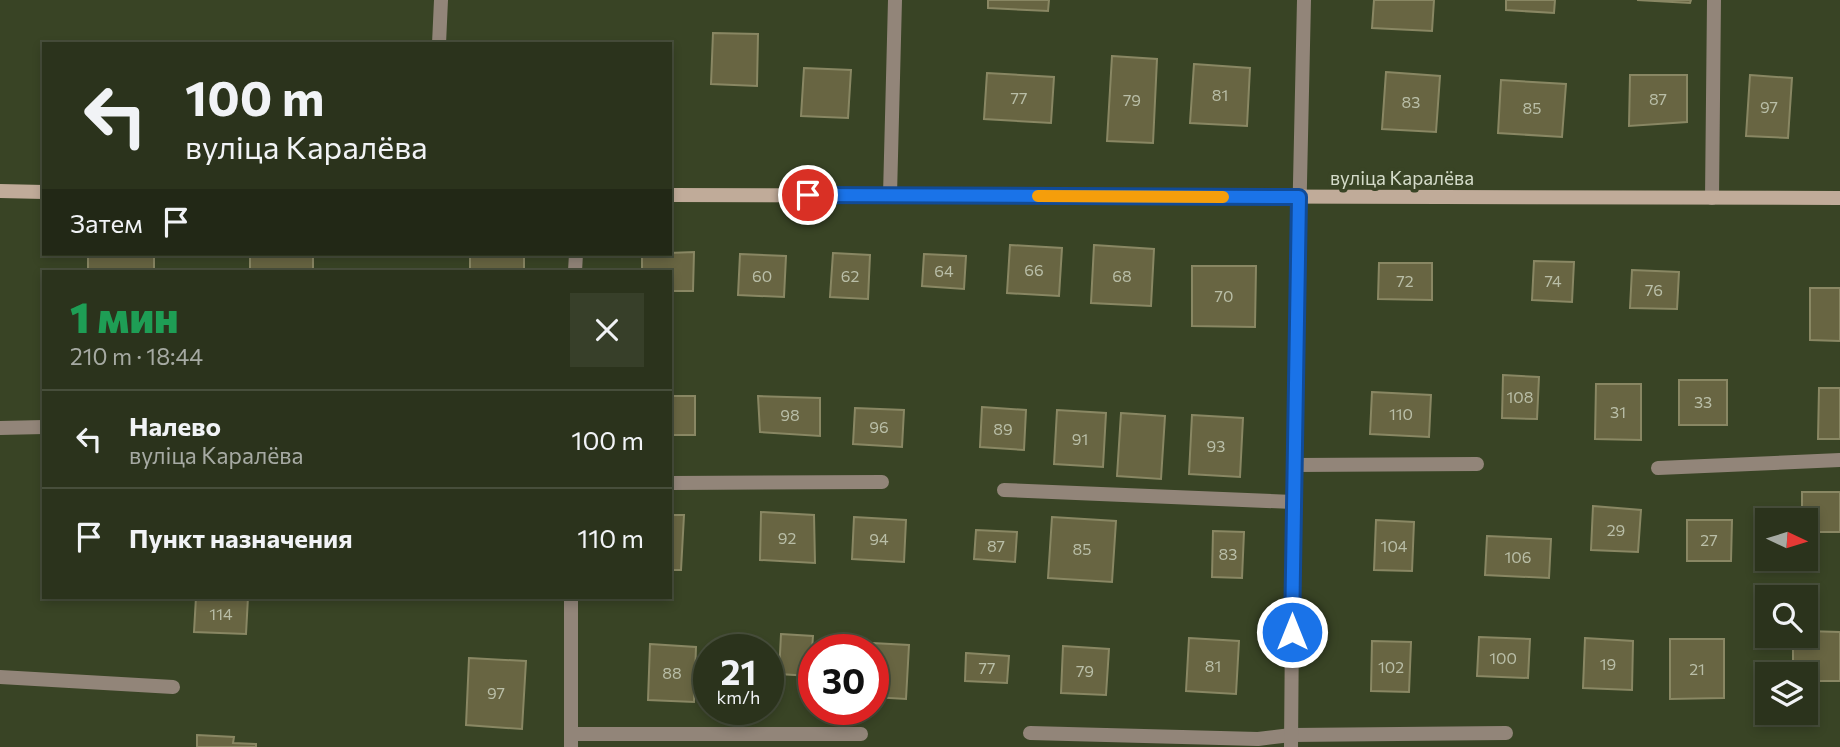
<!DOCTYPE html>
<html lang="ru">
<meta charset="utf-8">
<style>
body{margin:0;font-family:Commissioner,sans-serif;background:#373f29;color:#f1f3f6;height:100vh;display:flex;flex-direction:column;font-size:26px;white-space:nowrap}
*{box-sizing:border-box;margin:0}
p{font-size:23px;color:#a6aaa3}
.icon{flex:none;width:38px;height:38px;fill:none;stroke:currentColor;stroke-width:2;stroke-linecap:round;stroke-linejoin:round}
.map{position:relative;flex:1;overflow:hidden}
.details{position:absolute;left:42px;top:270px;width:630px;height:329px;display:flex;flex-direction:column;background:#2b331c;border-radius:0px;box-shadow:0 4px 10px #0003,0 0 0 2px #474e3b}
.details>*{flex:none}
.banner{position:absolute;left:42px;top:42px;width:630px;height:214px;border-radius:0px;box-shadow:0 4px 10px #0003,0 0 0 2px #474e3b;background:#2b331c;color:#f1f3f6;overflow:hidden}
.needle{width:46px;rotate:94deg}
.tools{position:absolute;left:1755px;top:508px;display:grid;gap:14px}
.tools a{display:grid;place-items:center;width:63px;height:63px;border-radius:0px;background:#2b331c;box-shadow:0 4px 10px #0003,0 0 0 2px #474e3b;font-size:35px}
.speed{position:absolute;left:693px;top:634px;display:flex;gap:14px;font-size:35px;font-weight:700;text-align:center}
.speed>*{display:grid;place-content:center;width:91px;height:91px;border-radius:50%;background:#2b331c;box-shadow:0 4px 10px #0003,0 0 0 2px #474e3b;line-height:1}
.speed small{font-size:18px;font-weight:400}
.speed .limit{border:10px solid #d22;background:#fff;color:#111}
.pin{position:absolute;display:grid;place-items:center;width:60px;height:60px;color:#fff;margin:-30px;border:4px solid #fff;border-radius:50%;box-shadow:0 2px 7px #0007}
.me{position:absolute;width:77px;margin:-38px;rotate:0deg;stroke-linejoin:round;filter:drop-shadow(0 0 5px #0008)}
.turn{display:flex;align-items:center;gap:24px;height:147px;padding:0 28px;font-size:32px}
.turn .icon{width:91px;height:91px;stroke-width:2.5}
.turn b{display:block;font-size:49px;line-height:60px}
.then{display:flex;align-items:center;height:66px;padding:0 28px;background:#0003;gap:14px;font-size:26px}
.round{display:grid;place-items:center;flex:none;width:74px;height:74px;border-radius:0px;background:#373f29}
.overview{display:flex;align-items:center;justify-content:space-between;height:119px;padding:0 28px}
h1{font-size:42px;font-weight:800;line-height:52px;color:#1e9e55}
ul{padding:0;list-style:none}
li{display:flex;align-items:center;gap:21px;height:98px;padding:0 28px;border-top:2px solid #474e3b}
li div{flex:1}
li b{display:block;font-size:26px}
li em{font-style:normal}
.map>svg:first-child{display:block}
.building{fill:#686542;stroke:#898763;stroke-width:2}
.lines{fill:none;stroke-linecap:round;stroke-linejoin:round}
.lane{stroke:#928579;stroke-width:14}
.street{stroke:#928579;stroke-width:14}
.secondary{stroke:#c0ab99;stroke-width:14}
.route-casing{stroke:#114b97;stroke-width:18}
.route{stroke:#1a73e8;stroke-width:12}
.slow{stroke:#f59e0b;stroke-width:12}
.labels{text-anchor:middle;stroke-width:7;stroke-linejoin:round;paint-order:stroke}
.number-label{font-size:16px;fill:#b9bea7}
.street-label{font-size:19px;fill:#d4dbc9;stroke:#394425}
</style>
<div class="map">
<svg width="1840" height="747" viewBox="0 0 1840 747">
<rect width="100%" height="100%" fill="#394425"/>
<!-- building -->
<path class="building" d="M988 0H1049L1048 11 988 8Z
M1374 0H1434L1432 31 1372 28Z
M1506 0H1555L1554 13 1506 10Z
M1637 0H1691L1690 3Z
M713 33 758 34 757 86 711 84Z
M1112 56 1157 59 1153 143 1107 141Z
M1194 64 1250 68 1247 126 1190 123Z
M804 68 851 70 848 118 801 116Z
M1386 72 1440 76 1436 132 1382 129Z
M987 73 1054 77 1051 123 984 119Z
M1630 75H1687V122L1629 126Z
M1750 75 1792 78 1788 138 1746 136Z
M1501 80 1566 84 1562 137 1498 133Z
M1010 245 1062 248 1059 296 1007 293Z
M1094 245 1154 249 1151 306 1091 303Z
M694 252 693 291H670V271H642V254Z
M833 253 870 255 868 299 830 297Z
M88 254H154V271H88Z
M250 254H313V271H250Z
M470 254H524V271H470Z
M740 254 786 256 784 297 738 295Z
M924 254 966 256 964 289 922 286Z
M1534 261 1574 262 1572 302 1532 300Z
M1379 263H1432V300L1378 299Z
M1192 266H1256L1255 327 1192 326Z
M1632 270 1679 272 1677 309 1630 308Z
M1810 288H1840V341L1810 340Z
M1503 375 1539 377 1537 419 1502 418Z
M1679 380H1727V425H1679Z
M1596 384H1641V440L1595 439Z
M1819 388H1840V439H1818Z
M1372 392 1431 395 1429 437 1370 434Z
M670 396H695V435H670Z
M758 396 820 398V436L760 432Z
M982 407 1026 410 1024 450 980 447Z
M855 408 904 410 902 447 853 444Z
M1057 410 1106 413 1103 467 1054 464Z
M1121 413 1165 416 1161 479 1117 476Z
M1192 415 1243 418 1240 477 1189 474Z
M1802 492H1840V532H1806V520H1802Z
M1593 506 1641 510 1638 552 1591 550Z
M761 512 814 515 815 563 760 560Z
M670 515H684L681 570H670Z
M854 517 906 520 904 562 852 559Z
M1052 517 1116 521 1112 582 1048 578Z
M1376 520 1414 522 1412 571 1374 570Z
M1687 520H1732L1731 561H1687Z
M976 530 1017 532 1015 562 974 559Z
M1213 531 1244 532 1242 578 1212 577Z
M1487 536 1551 539 1549 578 1485 575Z
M196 597H248L246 634 194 632Z
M1806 631 1840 632V681H1806V674H1793V635H1806Z
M781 634 813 636 810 676 779 674Z
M1479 637 1530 639 1528 678 1477 676Z
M1189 638 1239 641 1236 694 1186 691Z
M1585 638 1633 641 1632 690 1583 688Z
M1670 639H1724V698L1670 699Z
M1372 641 1411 642 1409 692 1371 691Z
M853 642 909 645 906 699 873 697V649H852Z
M650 644 696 647 694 702 648 700Z
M1063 646 1109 649 1106 695 1061 693Z
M966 653 1009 656 1007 683 965 681Z
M469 658 526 661 522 729 466 725Z
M197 735 234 737 233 743 256 744V747H197Z"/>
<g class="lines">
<!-- lane -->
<path class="lane" d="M439 44 441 0
M890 195 895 0
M1712 198 1714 0
M0 428 44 427
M1295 465 1477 464
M1658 468 1840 460
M670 483 882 482
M1004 490 1293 502
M0 677 173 687
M1030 733 1258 739 1291 735 1506 733
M571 734H861"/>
<!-- street -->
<path class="street" d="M575 271 576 254
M571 747V597
M1291 747 1293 502 1304 0"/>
<!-- secondary -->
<path class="secondary" d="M0 191 44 192
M670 195 1840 198"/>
</g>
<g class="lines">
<defs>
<path id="route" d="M808 195 1299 197 1292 632"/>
</defs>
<!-- route casing -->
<use href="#route" class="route-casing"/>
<!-- route -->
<use href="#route" class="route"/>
<!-- slow -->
<path class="slow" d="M1038 196 1223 197"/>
</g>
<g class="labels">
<!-- number labels -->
<g class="number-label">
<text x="1220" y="101">81</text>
<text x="1019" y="104">77</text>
<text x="1658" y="105">87</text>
<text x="1132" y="106">79</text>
<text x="1411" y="108">83</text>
<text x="1769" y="113">97</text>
<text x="1532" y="114">85</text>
<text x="1034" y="276">66</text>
<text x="944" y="277">64</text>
<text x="762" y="282">60</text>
<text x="850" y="282">62</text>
<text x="1122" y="282">68</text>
<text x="1405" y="287">72</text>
<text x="1553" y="287">74</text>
<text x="1654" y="296">76</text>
<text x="1224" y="302">70</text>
<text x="1520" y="403">108</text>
<text x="1703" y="408">33</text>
<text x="1618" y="418">31</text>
<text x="1401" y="420">110</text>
<text x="790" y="421">98</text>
<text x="879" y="433">96</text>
<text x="1003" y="435">89</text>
<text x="1080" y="445">91</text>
<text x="1216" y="452">93</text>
<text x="1616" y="536">29</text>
<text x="787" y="544">92</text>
<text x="879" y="545">94</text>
<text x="1709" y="546">27</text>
<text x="996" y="552">87</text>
<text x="1394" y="552">104</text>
<text x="1082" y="555">85</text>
<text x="1228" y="560">83</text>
<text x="1518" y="563">106</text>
<text x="221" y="620">114</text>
<text x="1503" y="664">100</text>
<text x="1608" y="670">19</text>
<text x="1213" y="672">81</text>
<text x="1391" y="673">102</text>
<text x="987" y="674">77</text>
<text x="1697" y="675">21</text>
<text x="1085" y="677">79</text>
<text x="672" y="679">88</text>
<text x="496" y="699">97</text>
</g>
<!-- street labels -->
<g class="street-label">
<text x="1402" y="185">вуліца Каралёва</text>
</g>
</g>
</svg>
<div class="tools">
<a><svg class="needle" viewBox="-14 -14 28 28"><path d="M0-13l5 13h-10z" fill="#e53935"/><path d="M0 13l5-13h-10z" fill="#a6aaa3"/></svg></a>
<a><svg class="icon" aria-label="search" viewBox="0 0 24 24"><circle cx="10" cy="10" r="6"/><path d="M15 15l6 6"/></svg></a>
<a><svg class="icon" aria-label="layers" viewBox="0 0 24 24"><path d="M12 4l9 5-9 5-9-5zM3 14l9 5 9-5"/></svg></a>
</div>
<div class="speed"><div>21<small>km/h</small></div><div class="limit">30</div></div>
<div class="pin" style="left:808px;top:195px;background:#d93025"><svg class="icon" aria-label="arrive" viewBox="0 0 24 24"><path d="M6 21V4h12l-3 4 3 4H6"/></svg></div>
<svg class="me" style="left:1292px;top:632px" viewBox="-20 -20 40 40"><circle r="17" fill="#1a73e8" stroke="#fff" stroke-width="3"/><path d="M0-11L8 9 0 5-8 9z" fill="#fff"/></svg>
<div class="banner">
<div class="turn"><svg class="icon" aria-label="left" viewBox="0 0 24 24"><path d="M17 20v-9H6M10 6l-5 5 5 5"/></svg><div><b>100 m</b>вуліца Каралёва</div></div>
<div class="then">Затем<svg class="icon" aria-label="arrive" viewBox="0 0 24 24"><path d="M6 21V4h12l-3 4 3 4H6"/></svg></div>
</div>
<section class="details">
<div class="overview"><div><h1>1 мин</h1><p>210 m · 18:44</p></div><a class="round"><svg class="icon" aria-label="close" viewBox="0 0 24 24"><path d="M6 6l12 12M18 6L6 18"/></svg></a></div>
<ul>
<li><svg class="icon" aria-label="left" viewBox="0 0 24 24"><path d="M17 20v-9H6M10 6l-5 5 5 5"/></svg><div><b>Налево</b><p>вуліца Каралёва</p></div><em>100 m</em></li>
<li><svg class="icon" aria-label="arrive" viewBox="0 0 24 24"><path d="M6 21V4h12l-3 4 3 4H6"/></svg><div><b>Пункт назначения</b></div><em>110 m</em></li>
</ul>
</section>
</div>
